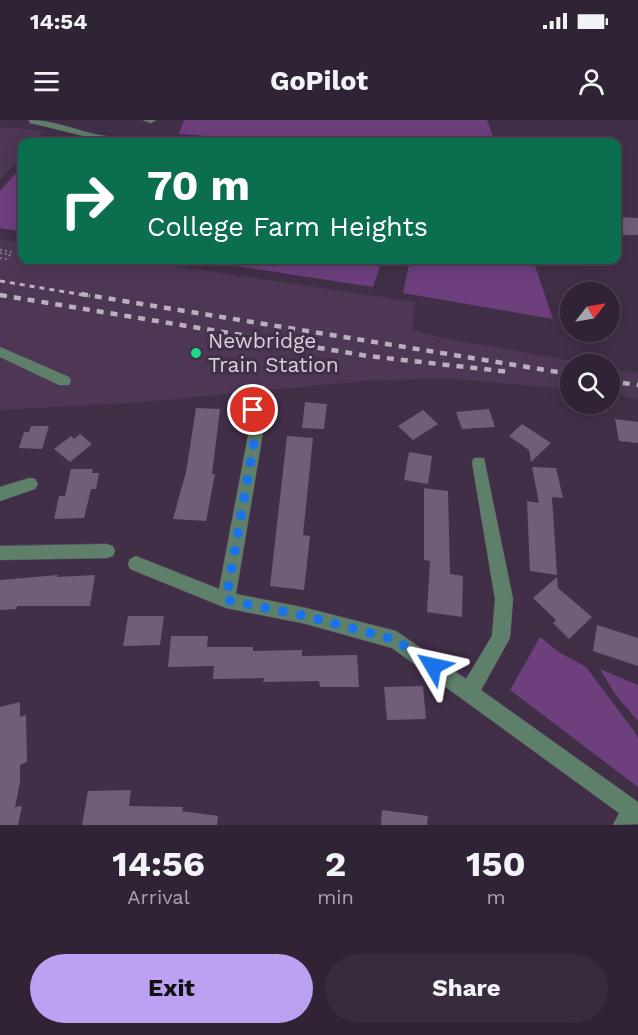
<!DOCTYPE html>
<style>
body{margin:0;font-family:"Work Sans",sans-serif;background:#392b3e;color:#f1f3f6;height:100vh;display:flex;flex-direction:column;font-size:22px;white-space:nowrap}
*{box-sizing:border-box;margin:0}
p{font-size:20px;color:#a8a4ad}
.icon{flex:none;width:33px;height:33px;fill:none;stroke:currentColor;stroke-width:2;stroke-linecap:round;stroke-linejoin:round}
.map{position:relative;height:705px;overflow:hidden}
.drawer{display:flex;flex-direction:column;background:#312336;flex:1}
.drawer>*{flex:none}
.top-card{position:absolute;left:18px;top:18px;width:603px;height:126px;border-radius:12px;box-shadow:0 3px 15px #0003,0 0 0 2px #4c4051;background:#0b6e4f;color:#fff;overflow:hidden}
.needle{width:39px;rotate:59deg}
.buttons{position:absolute;left:560px;top:162px;display:grid;gap:12px}
.buttons a{display:grid;place-items:center;width:60px;height:60px;border-radius:50%;background:#312336;box-shadow:0 3px 15px #0003,0 0 0 2px #4c4051;font-size:30px}
.pin{position:absolute;display:grid;place-items:center;width:51px;height:51px;color:#fff;margin:-26px;border:3px solid #fff;border-radius:50%;box-shadow:0 2px 6px #0007}
.me{position:absolute;width:66px;margin:-33px;rotate:306deg;stroke-linejoin:round;filter:drop-shadow(0 0 4px #0008)}
.turn{display:flex;align-items:center;gap:21px;height:126px;padding:0 30px;font-size:27px}
.turn .icon{width:78px;height:78px;stroke-width:2.5}
.turn b{display:block;font-size:42px;line-height:51px}
.eta{display:flex;justify-content:space-evenly;align-items:center;height:102px;text-align:center}
.eta b{font-size:36px;font-weight:700;line-height:42px}
.action{display:flex;gap:12px;margin-top:auto;padding:12px 30px}
.action a{flex:1;height:69px;border-radius:36px;background:#bca0f2;color:#111;font-size:24px;font-weight:700;line-height:69px;text-align:center}
.action a+a{background:#392b3e;color:#f1f3f6}
.status{display:flex;justify-content:space-between;align-items:center;height:42px;padding:0 30px;background:#312336;direction:ltr}
.status svg{height:16px;fill:currentColor}
header{display:flex;justify-content:space-between;align-items:center;height:78px;padding:0 30px;background:#312336;font-size:27px;font-weight:700}
.map>svg:first-child{display:block}
.built{fill:#4d3755}
.green{fill:#6d3f7d}
.building{fill:#715d78}
.lines{fill:none;stroke-linecap:round;stroke-linejoin:round}
.minor-casing{stroke:#5d4c63;stroke-width:1}
.path{stroke:#827388;stroke-width:2;stroke-dasharray:2 3;stroke-linecap:butt}
.minor{fill:#5e806b;fill-rule:evenodd}
.rail-far1{stroke:#baaebf;stroke-width:3;stroke-dasharray:5 5;stroke-linecap:butt}
.rail{stroke:#baaebf;stroke-width:4.5;stroke-dasharray:7 7;stroke-linecap:butt}
.route{stroke:#1a73e8;stroke-width:10;stroke-dasharray:0 18}
.poi-dot{fill:#1cd988;stroke:#412f48;stroke-width:2}
.labels{text-anchor:middle;stroke-width:6;stroke-linejoin:round;paint-order:stroke}
.poi-label{font-size:21px;fill:#dacfde;stroke:#412f48;text-anchor:start}
</style>
<div class="status"><b>14:54</b><svg viewBox="0 0 49 12"><path d="M0 12V9h3v3zM5 12V6h3v6zM10 12V3h3v9zM15 12V0h3v12zM26 1h20v11H26zM47 4h2v5h-2z"/></svg></div>
<header><svg class="icon" aria-label="menu" viewBox="0 0 24 24"><path d="M4 6h16M4 12h16M4 18h16"/></svg>GoPilot<svg class="icon" aria-label="person" viewBox="0 0 24 24"><circle cx="12" cy="8" r="4"/><path d="M4 21q1-7 8-7t8 7"/></svg></header>
<div class="map">
<svg width="638" height="705" viewBox="0 0 638 705">
<rect width="100%" height="100%" fill="#412f48"/>
<!-- built -->
<path class="built" d="M2 7 45 11 35 22H22V36L0 60V9Z
M0 119 22 123V140H134L415 182 412 210 442 218 591 244H570V269L441 258 364 261 143 282 0 290Z
M609 248 638 253V279L609 274Z"/>
<!-- green -->
<path class="green" d="M184 0H487L495 22H284L179 14Z
M22 46V112L0 108V71Z
M226 140H382L373 167 224 144Z
M410 140H533L553 199 403 173Z
M540 517 560 533 586 547 634 611 638 618V667L510 570Z
M600 549 638 565V601L615 574Z"/>
<!-- building -->
<path class="building" d="M616 97 638 98V115H616Z
M305 282 327 284 324 309 302 308Z
M196 288 220 289 212 354H215L206 401 173 399 186 352Z
M489 289 495 307 462 309 456 292Z
M423 290 438 304 413 320 398 306Z
M615 299 638 302V323L619 321Z
M522 304 551 323 531 342 529 330 509 316Z
M31 306H49L42 329 19 328 24 312H29Z
M80 314 92 324 70 342 54 329 71 316 74 319Z
M287 316 313 318 303 415 310 416 304 470 270 466Z
M409 332 432 336 428 364 404 360Z
M532 347 556 348 563 378 552 377 557 455 530 451 527 381 539 383Z
M71 349H93L92 353H99L96 369H91L84 398 54 399 59 376H65Z
M424 368 448 371 450 454 463 456 462 497 427 492 430 441 424 440Z
M58 455 57 457 95 455 90 486H17L16 489 0 490V460Z
M557 457 558 468 592 497 569 519 553 503 556 500 533 478Z
M128 496H164L160 525 123 526Z
M597 505 638 518V546L593 531Z
M171 516H208L207 527H253V531L302 530V536L357 535 359 567H320L319 561 263 562 264 558 213 559 214 546 168 547Z
M423 566 426 599 387 600 384 567Z
M20 582V597L26 595 27 642 20 645V662L15 687 22 686 18 705H0V587Z
M131 670 129 686 183 687 182 691 218 696 217 705H82L88 671Z
M382 690 428 696 427 705H381Z"/>
<g class="lines">
<defs>
<path id="minor" d="M29 0C54 0 74 10 99 15 116 18 134 18 151 19L156 22C112 27 72 12 30 3Z
M143 0H156L151 3Z
M0 227 69 257 71 261 69 265H59L0 237Z
M253 285 258 286 265 300 236 474 306 488 396 511 466 559 492 516 495 479 472 342 474 338H484L513 479 510 518 481 570 638 682V704L613 705 619 693 392 528 306 504 226 488 130 449 128 444 130 439 136 436 219 469 251 300 246 290Z
M30 358 35 359 38 364 35 369 0 381V367Z
M107 424 113 426 115 431 113 436 107 438 0 440V426Z"/>
</defs>
<!-- minor casing -->
<use href="#minor" class="minor-casing"/>
<!-- path -->
<path class="path" d="M0 130 12 132 10 135
M0 133 10 135 6 139 0 138"/>
<!-- minor -->
<use href="#minor" class="minor"/>
<!-- rail-far1 -->
<path class="rail-far1" d="M0 161 90 176
M0 175 4 176"/>
<!-- rail -->
<path class="rail" d="M81 174 570 254
M0 175 368 236 510 252
M609 261 638 265"/>
</g>
<g class="lines">
<!-- route -->
<path class="route" d="M253 290 258 300 226 480 306 496 396 520 433 546"/>
</g>
<!-- markers -->
<circle class="poi-dot" cx="196" cy="233" r="6"/>
<g class="labels">
<!-- poi labels -->
<g class="poi-label">
<text x="208" y="228">Newbridge<tspan x="208" dy="24">Train Station</tspan></text>
</g>
</g>
</svg>
<div class="buttons">
<a><svg class="needle" viewBox="-14 -14 28 28"><path d="M0-13l5 13h-10z" fill="#e53935"/><path d="M0 13l5-13h-10z" fill="#a8a4ad"/></svg></a>
<a><svg class="icon" aria-label="search" viewBox="0 0 24 24"><circle cx="10" cy="10" r="6"/><path d="M15 15l6 6"/></svg></a>
</div>
<div class="pin" style="left:253px;top:290px;background:#d93025"><svg class="icon" aria-label="arrive" viewBox="0 0 24 24"><path d="M6 21V4h12l-3 4 3 4H6"/></svg></div>
<svg class="me" style="left:433px;top:546px" viewBox="-20 -20 40 40"><path d="M0-17L14 15 0 8-14 15z" fill="#1a73e8" stroke="#fff" stroke-width="4"/></svg>
<div class="top-card">
<div class="turn"><svg class="icon" aria-label="right" viewBox="0 0 24 24"><path d="M7 20v-9h11M14 6l5 5-5 5"/></svg><div><b>70 m</b>College Farm Heights</div></div>
</div>
</div>
<section class="drawer">
<div class="eta">
<div><b>14:56</b><p>Arrival</p></div>
<div><b>2</b><p>min</p></div>
<div><b>150</b><p>m</p></div>
</div>
<div class="action"><a>Exit</a><a>Share</a></div>
</section>
